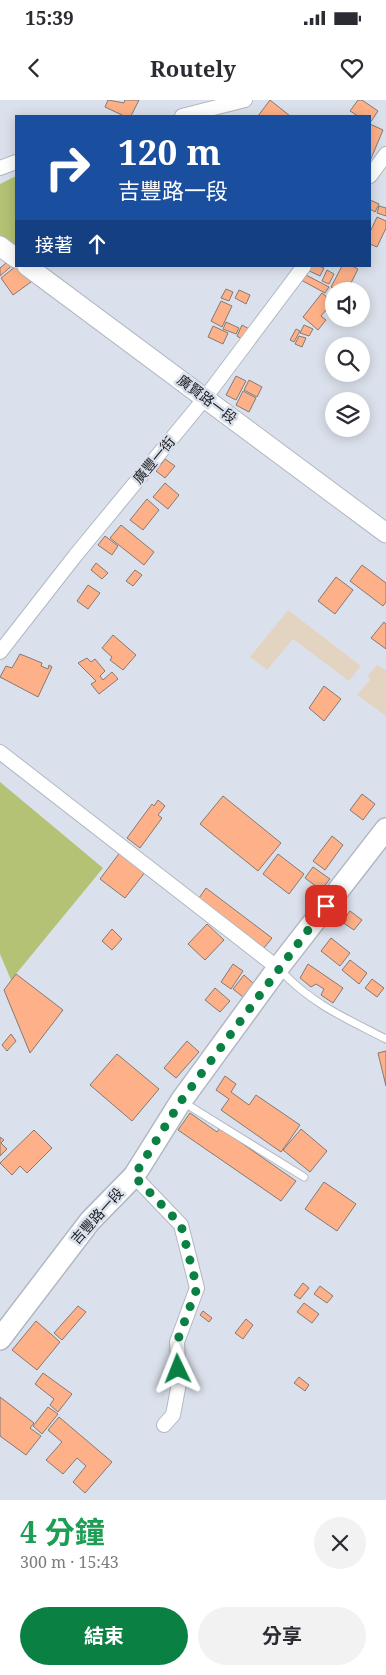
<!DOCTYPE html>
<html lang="zh-TW">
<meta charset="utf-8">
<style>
body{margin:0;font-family:"Noto Serif","Noto Sans TC",serif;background:#f2f2f3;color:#2b2b33;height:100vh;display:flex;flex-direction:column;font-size:19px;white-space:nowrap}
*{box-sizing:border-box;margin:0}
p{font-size:16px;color:#7c7c81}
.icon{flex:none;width:28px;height:28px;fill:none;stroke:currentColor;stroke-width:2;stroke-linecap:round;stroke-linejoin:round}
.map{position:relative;height:1400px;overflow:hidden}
.side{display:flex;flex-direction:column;background:#fff;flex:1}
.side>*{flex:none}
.top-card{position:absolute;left:15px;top:15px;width:356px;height:152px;border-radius:0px;box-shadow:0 2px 12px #0003;background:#1a4fa0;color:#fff;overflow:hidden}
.controls{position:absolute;left:325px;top:182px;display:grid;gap:10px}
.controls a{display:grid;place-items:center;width:45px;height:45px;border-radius:50%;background:#fff;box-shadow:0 2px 12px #0003;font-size:25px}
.pin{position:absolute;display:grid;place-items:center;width:42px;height:42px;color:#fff;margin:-21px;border-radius:10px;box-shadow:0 2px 8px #0006}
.me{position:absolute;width:55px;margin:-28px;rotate:358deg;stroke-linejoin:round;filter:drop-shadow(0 0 4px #0008)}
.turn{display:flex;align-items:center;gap:18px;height:105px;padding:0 20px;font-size:22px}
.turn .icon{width:65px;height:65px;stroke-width:2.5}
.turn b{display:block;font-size:35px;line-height:42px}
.then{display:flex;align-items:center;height:48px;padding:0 20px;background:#0003;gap:10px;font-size:19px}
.round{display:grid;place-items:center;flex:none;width:52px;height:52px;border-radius:26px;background:#f2f2f3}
.summary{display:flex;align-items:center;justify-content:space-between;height:85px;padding:0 20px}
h1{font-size:30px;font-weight:700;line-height:38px;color:#1e9e55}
.cta{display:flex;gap:10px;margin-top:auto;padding:10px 20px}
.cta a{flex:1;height:58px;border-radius:30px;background:#0b8043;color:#fff;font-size:20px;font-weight:700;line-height:58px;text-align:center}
.cta a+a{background:#f2f2f3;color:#2b2b33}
.status{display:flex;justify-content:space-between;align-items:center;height:35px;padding:0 25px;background:#fff;direction:ltr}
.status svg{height:14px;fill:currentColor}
header{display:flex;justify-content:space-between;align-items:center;height:65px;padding:0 20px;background:#fff;font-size:22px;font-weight:700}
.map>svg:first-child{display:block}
.industrial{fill:#e3d4c2}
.green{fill:#b3c274}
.building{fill:#feb188;stroke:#847973}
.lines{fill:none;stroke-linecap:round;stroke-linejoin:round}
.lane-casing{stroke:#b2b8c3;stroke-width:9}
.street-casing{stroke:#b2b8c3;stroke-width:16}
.secondary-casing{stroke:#b2b8c3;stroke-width:21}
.primary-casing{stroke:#b2b8c3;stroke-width:24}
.lane{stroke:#fff;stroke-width:7}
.street{stroke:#fff;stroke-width:14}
.secondary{stroke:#fff;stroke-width:19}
.primary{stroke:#fff;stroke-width:21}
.route{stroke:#0b8043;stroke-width:9;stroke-dasharray:0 16.2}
.labels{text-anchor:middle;stroke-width:5;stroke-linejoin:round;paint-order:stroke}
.street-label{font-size:14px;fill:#202226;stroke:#dbe1ec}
</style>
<div class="status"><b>15:39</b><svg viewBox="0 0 49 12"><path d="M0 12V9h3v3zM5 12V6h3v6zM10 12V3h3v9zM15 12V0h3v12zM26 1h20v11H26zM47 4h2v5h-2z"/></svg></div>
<header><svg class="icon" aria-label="back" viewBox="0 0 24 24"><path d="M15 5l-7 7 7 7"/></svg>Routely<svg class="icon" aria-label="heart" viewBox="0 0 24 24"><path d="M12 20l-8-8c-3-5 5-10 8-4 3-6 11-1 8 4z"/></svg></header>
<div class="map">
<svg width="386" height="1400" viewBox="0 0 386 1400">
<rect width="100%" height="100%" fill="#dbe1ec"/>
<!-- industrial -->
<path class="industrial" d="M288 510 361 566 349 581 293 539 267 570 250 557Z
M377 565 386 570V616L357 595 370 580 368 575Z"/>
<!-- green -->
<path class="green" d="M16 76V147L0 135V84Z
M0 682 103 768 11 880 0 854Z"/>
<!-- building -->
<path class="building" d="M108 0 124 3 125 0H139L131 16H124L105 7Z
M270 0 290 16H258Z
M358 0H362L378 11 370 23V16H358L350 11Z
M370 24 383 30 370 61Z
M370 100 379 104 375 112 370 109Z
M379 106 386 108V116L377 113Z
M377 117 386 121V128L377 147 370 144V132Z
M11 159 15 163 0 176V168Z
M16 166H20L31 182 13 195 1 178Z
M306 166H319L324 168 320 176 305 169Z
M342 166H352L358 169 347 191H340L331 187Z
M327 170 334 174 329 184 322 181Z
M304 174 329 187 325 193 301 180Z
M226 189 233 192 229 201 221 198Z
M239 190 250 195 246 204 235 198Z
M322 193 333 202 321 216 326 220 318 230 303 217Z
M221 201 232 206 222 227 211 221Z
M226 222 239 228 236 234 223 229Z
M242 225 251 230 245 241 237 236Z
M304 225 313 229 309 236 300 233Z
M213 226 228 233 223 244 208 237Z
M296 229 300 231 294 242 290 240Z
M299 236 306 238 302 247 295 244Z
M236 276 246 281 236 300 226 295Z
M249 280 262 287 257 297 244 290Z
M243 291 256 298 249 312 236 305Z
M165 359 175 366 165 378 156 371Z
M165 383 179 395 168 409 153 397Z
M147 399 159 410 143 430 130 420Z
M121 425 154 452 144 465 110 438Z
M105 436 118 446 112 455 98 445Z
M96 463 108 473 102 479 91 470Z
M362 465 386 483V502L383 506 350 481Z
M135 470 142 475 133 486 126 481Z
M336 477 353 490 335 514 318 501Z
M88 485 100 493 88 509 77 501Z
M384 522 386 524V549L371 538Z
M113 535 136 555 123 570 110 560 112 557 102 548Z
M20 554 42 563 41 566 48 569 49 565 52 567 38 597 0 577 6 566 12 568Z
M87 558 91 562 95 559 105 571 100 576 103 580 112 572 118 579 99 594 91 584 96 581 78 563Z
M324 586 341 599 324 621 309 608Z
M362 694 375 704 363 720 350 710Z
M223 696 281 743 258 771 200 724Z
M158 700 165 706 158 715 162 718 140 748 127 738 152 704 154 706Z
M332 736 343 745 325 770 313 761Z
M121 751 146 771 125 798 100 779Z
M278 754 304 774 289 794 263 774Z
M313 767 330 779 321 790 305 778Z
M206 788 272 838 264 848 199 798Z
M350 811 362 820 354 830 342 822Z
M207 824 224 840 205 860 188 844Z
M112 829 122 839 112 850 102 841Z
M331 838 350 853 340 866 321 851Z
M350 860 367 873 359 884 342 870Z
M233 864 243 871 231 889 221 882Z
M308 864 343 888 333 903 321 895 324 889 316 884 311 887 300 878Z
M16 874 63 910 30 953 4 890Z
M244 875 254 884 243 897 233 889Z
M372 879 384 888 377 897 365 888Z
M215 888 230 901 220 912 205 900Z
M11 934 16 941 7 951 2 945Z
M187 941 199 952 176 978 164 968Z
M386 951V986L378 953Z
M117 954 159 989 132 1021 90 985Z
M225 976 236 984 231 992 249 1005 256 995 300 1025 281 1052 221 1010 229 999 216 990Z
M190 1013 217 1032 220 1028 296 1081 281 1101 178 1030Z
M301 1029 327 1051 310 1072 283 1050Z
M34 1030 52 1048 27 1073 20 1066 12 1075 0 1063Z
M0 1037 4 1040 1 1043 7 1049 0 1056Z
M324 1082 356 1104 337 1131 305 1109Z
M303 1183 309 1188 300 1199 294 1195Z
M320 1186 333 1196 327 1203 314 1194Z
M304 1203 319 1214 312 1223 297 1212Z
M78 1206 86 1212 62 1240 54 1233Z
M203 1211 212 1218 209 1222 200 1215Z
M246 1219 253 1225 243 1239 235 1233Z
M36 1221 60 1242 37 1270 12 1250Z
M43 1273 72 1294 58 1312 50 1305 54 1299 35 1284Z
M299 1277 309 1285 305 1291 294 1283Z
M0 1297 34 1323 30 1328 41 1336 26 1355 0 1336Z
M48 1307 58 1314 42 1334 33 1326Z
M59 1317 112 1362 85 1393 73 1382 86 1366 77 1358 63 1374 46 1360 62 1342 48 1330Z"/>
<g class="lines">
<defs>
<path id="lane" d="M280 870C312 904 345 918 386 939
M183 1002 304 1077"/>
<path id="street" d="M182 16 245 0
M0 68 16 62
M370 76 386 54
M0 552 75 456 205 298 304 166
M0 652 278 868
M134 1076 181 1125 197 1188 177 1242 179 1283 173 1315 164 1325"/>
<path id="secondary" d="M0 146 16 158
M27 166 386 433"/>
<path id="primary" d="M0 1239 90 1121 134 1076 181 1001 278 868 386 729"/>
</defs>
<!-- lane casing -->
<use href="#lane" class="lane-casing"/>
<!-- street casing -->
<use href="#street" class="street-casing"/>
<!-- secondary casing -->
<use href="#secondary" class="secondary-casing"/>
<!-- primary casing -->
<use href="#primary" class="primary-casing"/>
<!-- lane -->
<use href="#lane" class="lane"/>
<!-- street -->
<use href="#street" class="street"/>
<!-- secondary -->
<use href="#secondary" class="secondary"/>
<!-- primary -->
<use href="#primary" class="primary"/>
</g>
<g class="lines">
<!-- route -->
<path class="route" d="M178 1269 177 1242 197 1188 181 1125 134 1076 181 1001 326 806"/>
</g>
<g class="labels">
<!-- street labels -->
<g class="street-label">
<text transform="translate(207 299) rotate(37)" y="5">廣賢路一段</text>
<text transform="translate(154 360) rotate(-50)" y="5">廣豐一街</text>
<text transform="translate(97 1116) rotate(-48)" y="5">吉豐路一段</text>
</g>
</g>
</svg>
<div class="controls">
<a><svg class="icon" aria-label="sound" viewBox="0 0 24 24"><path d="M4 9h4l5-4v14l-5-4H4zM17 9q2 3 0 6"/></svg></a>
<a><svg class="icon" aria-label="search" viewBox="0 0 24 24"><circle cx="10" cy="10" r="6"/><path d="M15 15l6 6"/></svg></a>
<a><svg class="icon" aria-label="layers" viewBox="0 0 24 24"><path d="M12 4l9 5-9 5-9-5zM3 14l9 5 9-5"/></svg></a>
</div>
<div class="pin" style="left:326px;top:806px;background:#d93025"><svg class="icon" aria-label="arrive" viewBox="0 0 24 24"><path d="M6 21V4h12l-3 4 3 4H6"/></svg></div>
<svg class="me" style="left:178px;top:1269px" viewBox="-20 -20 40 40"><path d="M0-17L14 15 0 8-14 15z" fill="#0b8043" stroke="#fff" stroke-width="4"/></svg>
<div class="top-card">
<div class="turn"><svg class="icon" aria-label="right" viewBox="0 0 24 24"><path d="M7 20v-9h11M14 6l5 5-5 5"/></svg><div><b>120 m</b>吉豐路一段</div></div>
<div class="then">接著<svg class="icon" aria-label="ahead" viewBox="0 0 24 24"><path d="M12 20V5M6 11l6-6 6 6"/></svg></div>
</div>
</div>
<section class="side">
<div class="summary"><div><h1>4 分鐘</h1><p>300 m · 15:43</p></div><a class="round"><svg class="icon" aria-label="close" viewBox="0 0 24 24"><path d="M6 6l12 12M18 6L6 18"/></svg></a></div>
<div class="cta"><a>結束</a><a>分享</a></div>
</section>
